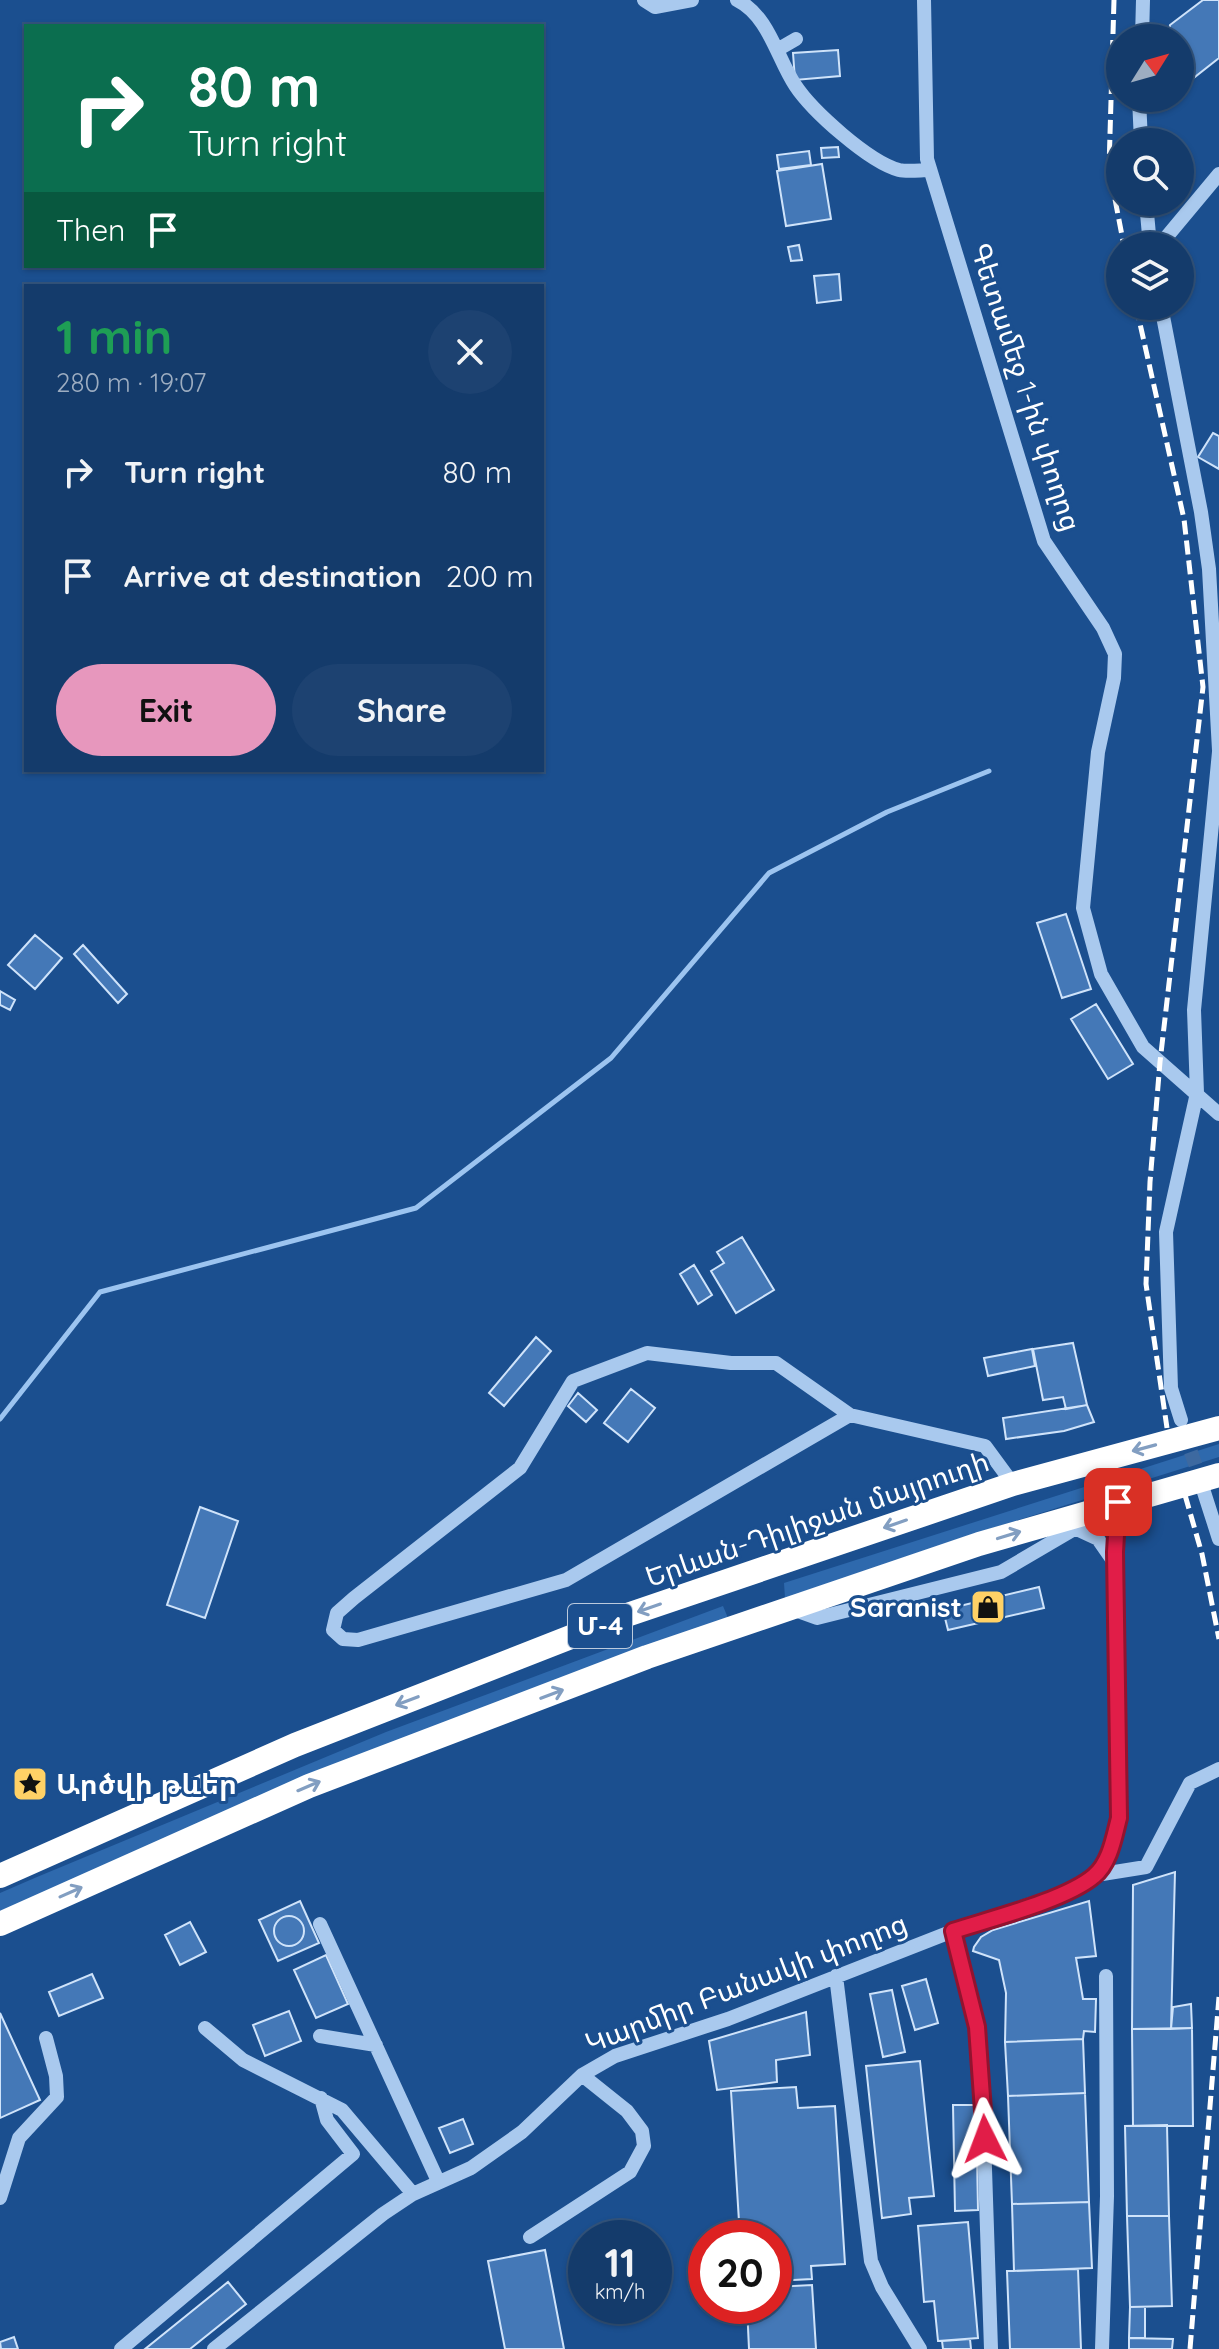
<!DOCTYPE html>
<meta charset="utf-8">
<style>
body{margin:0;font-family:Quicksand,"Noto Sans Armenian",sans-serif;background:#1d4271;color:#f1f3f6;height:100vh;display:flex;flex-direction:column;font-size:30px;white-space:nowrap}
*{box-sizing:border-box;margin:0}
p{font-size:26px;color:#9dadc1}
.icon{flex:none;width:44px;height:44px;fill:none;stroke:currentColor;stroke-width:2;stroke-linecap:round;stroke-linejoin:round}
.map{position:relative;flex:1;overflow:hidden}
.panel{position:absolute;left:24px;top:284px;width:520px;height:488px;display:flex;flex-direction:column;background:#143b6b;border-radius:0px;box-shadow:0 2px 6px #0004,0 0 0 2px #33557e}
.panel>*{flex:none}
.top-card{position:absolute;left:24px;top:24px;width:520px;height:244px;border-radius:0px;box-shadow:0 2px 6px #0004,0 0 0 2px #33557e;background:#0b6e4f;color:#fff;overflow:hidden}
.needle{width:52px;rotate:53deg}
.buttons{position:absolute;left:1106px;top:24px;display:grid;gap:16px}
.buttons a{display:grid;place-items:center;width:88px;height:88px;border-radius:50%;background:#143b6b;box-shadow:0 2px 6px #0004,0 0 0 2px #33557e;font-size:40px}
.speed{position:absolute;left:568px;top:2220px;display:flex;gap:16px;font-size:40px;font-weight:700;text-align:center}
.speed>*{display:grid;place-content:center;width:104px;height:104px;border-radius:50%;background:#143b6b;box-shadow:0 2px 6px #0004,0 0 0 2px #33557e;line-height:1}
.speed small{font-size:20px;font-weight:400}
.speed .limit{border:12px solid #d22;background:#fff;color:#111}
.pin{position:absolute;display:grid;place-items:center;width:68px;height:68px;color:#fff;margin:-34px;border-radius:16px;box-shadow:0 4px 12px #0006}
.me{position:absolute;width:88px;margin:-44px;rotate:357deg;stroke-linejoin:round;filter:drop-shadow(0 0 6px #0008)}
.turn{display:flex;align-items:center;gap:28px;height:168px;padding:0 32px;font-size:36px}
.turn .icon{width:104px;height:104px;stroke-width:2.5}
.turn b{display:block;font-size:56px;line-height:68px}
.then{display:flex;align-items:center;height:76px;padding:0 32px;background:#0003;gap:16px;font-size:30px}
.round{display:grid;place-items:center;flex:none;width:84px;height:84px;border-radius:42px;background:#1d4271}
.overview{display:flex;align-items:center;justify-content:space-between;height:136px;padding:0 32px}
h1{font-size:48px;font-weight:700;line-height:60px;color:#1e9e55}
.action{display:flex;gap:16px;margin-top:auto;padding:16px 32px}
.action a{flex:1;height:92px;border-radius:48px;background:#e797bd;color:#111;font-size:32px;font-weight:700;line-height:92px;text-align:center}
.action a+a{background:#1d4271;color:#f1f3f6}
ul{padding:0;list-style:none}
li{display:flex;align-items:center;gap:24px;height:104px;padding:0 32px}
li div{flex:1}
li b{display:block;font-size:30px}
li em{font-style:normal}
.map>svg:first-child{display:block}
.green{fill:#2e69ad}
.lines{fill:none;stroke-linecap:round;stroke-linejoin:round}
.stream{stroke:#9cc4f0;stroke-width:5}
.building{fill:#4478b7;stroke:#cfe3fa;stroke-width:2}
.minor-tunnel{stroke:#3d69a0;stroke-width:14;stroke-dasharray:14 7;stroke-linecap:butt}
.minor{stroke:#a9c9ee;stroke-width:14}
.highway{stroke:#fff;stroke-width:24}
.rail{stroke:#fff;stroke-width:5;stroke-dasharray:14 6;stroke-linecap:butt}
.oneway{stroke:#829ec1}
.route-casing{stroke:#92132f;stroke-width:20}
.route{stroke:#e11d48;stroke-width:14}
.labels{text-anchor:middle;stroke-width:6;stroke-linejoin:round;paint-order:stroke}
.shield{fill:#1b4f8f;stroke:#bbcadd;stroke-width:2}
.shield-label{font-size:26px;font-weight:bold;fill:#fff}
.street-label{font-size:28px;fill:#fff;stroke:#1b4f8f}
.poi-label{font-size:28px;font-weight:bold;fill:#fff;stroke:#1b4f8f;text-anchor:end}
</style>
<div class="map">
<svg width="1219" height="2349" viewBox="0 0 1219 2349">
<rect width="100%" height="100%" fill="#1b4f8f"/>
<!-- green -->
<path class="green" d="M1219 1444V1457L967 1536 785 1598 784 1583Z
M723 1606 728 1618 0 1911V1893L37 1877 386 1732Z"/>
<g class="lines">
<!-- stream -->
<path class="stream" d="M0 1419 100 1292 416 1208 611 1058 769 873 887 812 989 771"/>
</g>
<!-- building -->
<path class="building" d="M1203 0H1219V58L1191 80 1180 66V38H1168L1170 25Z
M838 50 840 76 795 80 793 53Z
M838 147 839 157 822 158 821 148Z
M809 151 811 165 779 169 777 155Z
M822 164 831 219 786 226 777 171Z
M799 245 802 260 791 261 788 247Z
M839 274 841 300 817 303 814 276Z
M1213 433 1219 436V469L1198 457Z
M1066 914 1091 989 1062 998 1037 923Z
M35 935 62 958 35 989 8 965Z
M83 945 127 994 118 1003 74 954Z
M0 991 15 1000 10 1010 0 1005Z
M1096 1004 1133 1064 1108 1079 1071 1019Z
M742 1237 774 1290 736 1313 711 1271 724 1263 717 1252Z
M694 1265 712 1295 698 1304 680 1274Z
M536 1337 551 1351 504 1406 489 1393Z
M1073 1343 1087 1405 1066 1409 1063 1397 1043 1400 1033 1349Z
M1032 1349 1035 1366 988 1376 984 1358Z
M631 1389 655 1408 628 1442 604 1423Z
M578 1393 597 1410 586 1422 568 1406Z
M1087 1405 1094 1422 1064 1431 1006 1439 1003 1418Z
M200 1507 238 1521 205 1618 167 1605Z
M1039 1587 1044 1608 948 1630 943 1610Z
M1175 1872 1171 2029H1132L1133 1885Z
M300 1901 319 1943 278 1961 259 1920Z
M1089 1901 1096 1956 1076 1958 1083 1999H1096L1095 2032 1084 2031 1083 2039 1005 2042 1006 1993 999 1960 973 1951 974 1947 981 1937 993 1930Z
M274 1931a15 15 0 1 1 30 0a15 15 0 1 1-30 0Z
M190 1922 206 1952 180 1965 165 1935Z
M326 1955 348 2004 316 2018 294 1970Z
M92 1974 103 1998 59 2016 49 1992Z
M926 1979 938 2023 915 2030 902 1986Z
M892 1990 905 2052 883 2057 870 1994Z
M1191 2004 1192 2028 1171 2029 1173 2007Z
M289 2011 301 2041 265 2056 253 2025Z
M806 2012 810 2055 776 2060 777 2082 717 2090 709 2041Z
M0 2013 40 2100 0 2118Z
M1192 2028 1193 2126H1133L1132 2029Z
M1083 2039 1085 2093 1008 2096 1005 2042Z
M920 2061 934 2196 909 2198 911 2214 882 2218 866 2066Z
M796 2087 798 2108 835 2106 845 2264 811 2266 812 2279 774 2281V2238H740L731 2091Z
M1085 2093 1089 2202 1012 2204 1008 2096Z
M953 2105H976L978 2210 955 2211Z
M463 2119 473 2144 450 2153 439 2128Z
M1167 2125 1169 2216H1127L1125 2126Z
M1089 2202 1092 2268 1014 2271 1012 2204Z
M1127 2216H1169L1172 2306 1130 2307Z
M968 2222 978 2338 938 2341 934 2301 924 2302 918 2226Z
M545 2250 564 2349H505L488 2261Z
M1078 2269 1081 2349H1010L1007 2271Z
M228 2282 246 2304 190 2349H145Z
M812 2285 816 2349H749L747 2306H774V2287Z
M1130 2307H1145V2338H1129Z
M14 2337 18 2349H1L0 2342Z
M1129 2338 1173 2339 1172 2349H1129Z
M970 2339 971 2349H943L942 2341Z"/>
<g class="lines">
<!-- minor-tunnel -->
<path class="minor-tunnel" d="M1184 1432 1202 1484"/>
<!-- minor -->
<path class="minor" d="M644 0 655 7 692 0
M737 0C769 16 777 58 795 85 812 111 869 162 899 170 908 172 921 170 930 170
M924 0 927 159 1044 541 1103 628 1115 654 1114 678 1098 752 1083 908 1101 974 1143 1047 1219 1114
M1142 38 1143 0
M777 50 796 39
M1139 98 1141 142
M1146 202 1150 246
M1159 246 1219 174
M1161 306 1201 512 1209 569 1219 750
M850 1415 776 1363H731L647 1353 573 1381 520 1468 354 1598 337 1613 333 1630 343 1639 358 1640 566 1580 850 1415 985 1446 1013 1484
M1181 1420 1171 1388 1166 1232 1197 1093 1194 1010 1219 752
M1203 1489 1219 1539
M1070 1526 1098 1539 1114 1562
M792 1609 817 1618 1001 1572 1076 1528
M1096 1875 1146 1867 1190 1783 1219 1769
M320 1924 438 2181
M953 1931 977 2027 983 2109 991 2349
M836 1976 871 2261 882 2287 920 2349
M205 2028 243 2060 342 2110 413 2194
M320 2036 376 2045
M0 2198 19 2138 57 2097 56 2076 46 2038
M530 2237 630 2172 644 2146 642 2131 627 2111 582 2075
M121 2349 353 2154 327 2120 321 2098
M214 2349 383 2214 413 2194 471 2168 522 2132 582 2075 615 2056 728 2019 953 1931 1068 1891 1096 1875 1110 1851 1119 1818 1115 1552 1118 1502
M1102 2349 1107 2196 1106 1976"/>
<!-- highway -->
<path class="highway" d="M0 1876 295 1745 627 1615 1013 1484 1219 1428
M0 1924 309 1786 647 1657 979 1544 1219 1475"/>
<!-- rail -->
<path class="rail" d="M1114 0 1109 168 1124 246
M1136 306 1184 519 1203 687 1160 1062 1150 1182 1146 1284 1167 1428
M1185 1495 1202 1554 1219 1639
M1190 2349 1219 1997"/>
</g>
<!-- one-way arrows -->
<defs><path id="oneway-shaft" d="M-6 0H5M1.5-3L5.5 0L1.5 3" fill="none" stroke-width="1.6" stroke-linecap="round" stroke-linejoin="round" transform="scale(2)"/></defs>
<g class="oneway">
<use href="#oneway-shaft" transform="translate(1144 1448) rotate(165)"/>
<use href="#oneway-shaft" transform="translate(895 1524) rotate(161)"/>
<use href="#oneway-shaft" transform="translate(1009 1535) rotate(-17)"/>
<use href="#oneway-shaft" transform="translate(649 1608) rotate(161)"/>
<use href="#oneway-shaft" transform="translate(552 1694) rotate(-21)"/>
<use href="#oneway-shaft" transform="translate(407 1701) rotate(159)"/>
<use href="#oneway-shaft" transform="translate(309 1786) rotate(-23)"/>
<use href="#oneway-shaft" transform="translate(71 1892) rotate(-24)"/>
</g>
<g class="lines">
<defs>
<path id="route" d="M985 2139 977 2027 953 1931C990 1919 1066 1900 1094 1876 1110 1863 1114 1837 1119 1818L1115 1552 1118 1502"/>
</defs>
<!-- route casing -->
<use href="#route" class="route-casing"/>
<!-- route -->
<use href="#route" class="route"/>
</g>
<!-- icons -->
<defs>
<symbol id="shop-square" viewBox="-11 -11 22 22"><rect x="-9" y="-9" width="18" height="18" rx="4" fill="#ffd166" stroke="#1b4f8f"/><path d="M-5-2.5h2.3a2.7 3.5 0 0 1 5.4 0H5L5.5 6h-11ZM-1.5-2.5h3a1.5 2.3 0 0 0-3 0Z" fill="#111"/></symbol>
<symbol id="sight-square" viewBox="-11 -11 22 22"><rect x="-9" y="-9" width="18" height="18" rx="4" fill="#ffd166" stroke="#1b4f8f"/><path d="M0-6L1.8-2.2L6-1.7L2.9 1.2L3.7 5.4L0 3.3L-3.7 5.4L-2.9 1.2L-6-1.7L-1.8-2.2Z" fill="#111"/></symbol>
</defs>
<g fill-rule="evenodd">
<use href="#shop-square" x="968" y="1587" width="40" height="40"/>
<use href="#sight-square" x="10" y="1764" width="40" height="40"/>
</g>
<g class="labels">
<!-- shield labels -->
<rect class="shield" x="568" y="1604" width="64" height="44" rx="6"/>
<g class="shield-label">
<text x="600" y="1635">Մ-4</text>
</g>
<!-- street labels -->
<g class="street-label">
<text transform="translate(1026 387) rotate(72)" y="10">Գետամեջ 1-ին փողոց</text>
<text transform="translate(817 1519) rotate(-19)" y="10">Երևան-Դիլիջան մայրուղի</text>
<text transform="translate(746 1983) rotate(-21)" y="10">Կարմիր Բանակի փողոց</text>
</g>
<!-- poi labels -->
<g class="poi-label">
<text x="962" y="1617">Saranist</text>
<text x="56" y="1794" text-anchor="start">Արծվի թևեր</text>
</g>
</g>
</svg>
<div class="buttons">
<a><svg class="needle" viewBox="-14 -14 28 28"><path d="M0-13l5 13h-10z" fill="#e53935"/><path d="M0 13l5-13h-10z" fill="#9dadc1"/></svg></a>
<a><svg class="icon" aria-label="search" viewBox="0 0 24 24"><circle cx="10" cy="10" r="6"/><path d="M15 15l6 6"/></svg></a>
<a><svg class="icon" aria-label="layers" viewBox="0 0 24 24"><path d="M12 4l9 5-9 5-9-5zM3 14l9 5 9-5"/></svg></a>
</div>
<div class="speed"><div>11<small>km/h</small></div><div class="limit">20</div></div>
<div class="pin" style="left:1118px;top:1502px;background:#d93025"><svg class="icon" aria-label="arrive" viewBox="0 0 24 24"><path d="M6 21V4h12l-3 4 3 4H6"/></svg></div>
<svg class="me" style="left:985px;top:2139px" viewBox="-20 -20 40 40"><path d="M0-17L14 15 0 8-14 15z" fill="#e11d48" stroke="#fff" stroke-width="4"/></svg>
<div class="top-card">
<div class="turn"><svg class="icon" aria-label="right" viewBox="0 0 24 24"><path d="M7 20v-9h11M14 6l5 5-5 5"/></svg><div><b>80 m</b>Turn right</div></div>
<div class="then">Then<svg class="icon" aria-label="arrive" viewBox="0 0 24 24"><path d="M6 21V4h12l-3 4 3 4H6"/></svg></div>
</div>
<section class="panel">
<div class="overview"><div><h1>1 min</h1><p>280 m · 19:07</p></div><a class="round"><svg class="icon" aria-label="close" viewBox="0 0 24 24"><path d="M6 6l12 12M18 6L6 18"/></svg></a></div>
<ul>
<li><svg class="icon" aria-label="right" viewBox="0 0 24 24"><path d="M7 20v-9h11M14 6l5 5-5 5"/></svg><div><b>Turn right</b></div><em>80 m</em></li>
<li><svg class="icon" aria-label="arrive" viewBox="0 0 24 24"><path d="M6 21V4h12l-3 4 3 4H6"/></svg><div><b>Arrive at destination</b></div><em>200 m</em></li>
</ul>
<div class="action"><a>Exit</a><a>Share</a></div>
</section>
</div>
